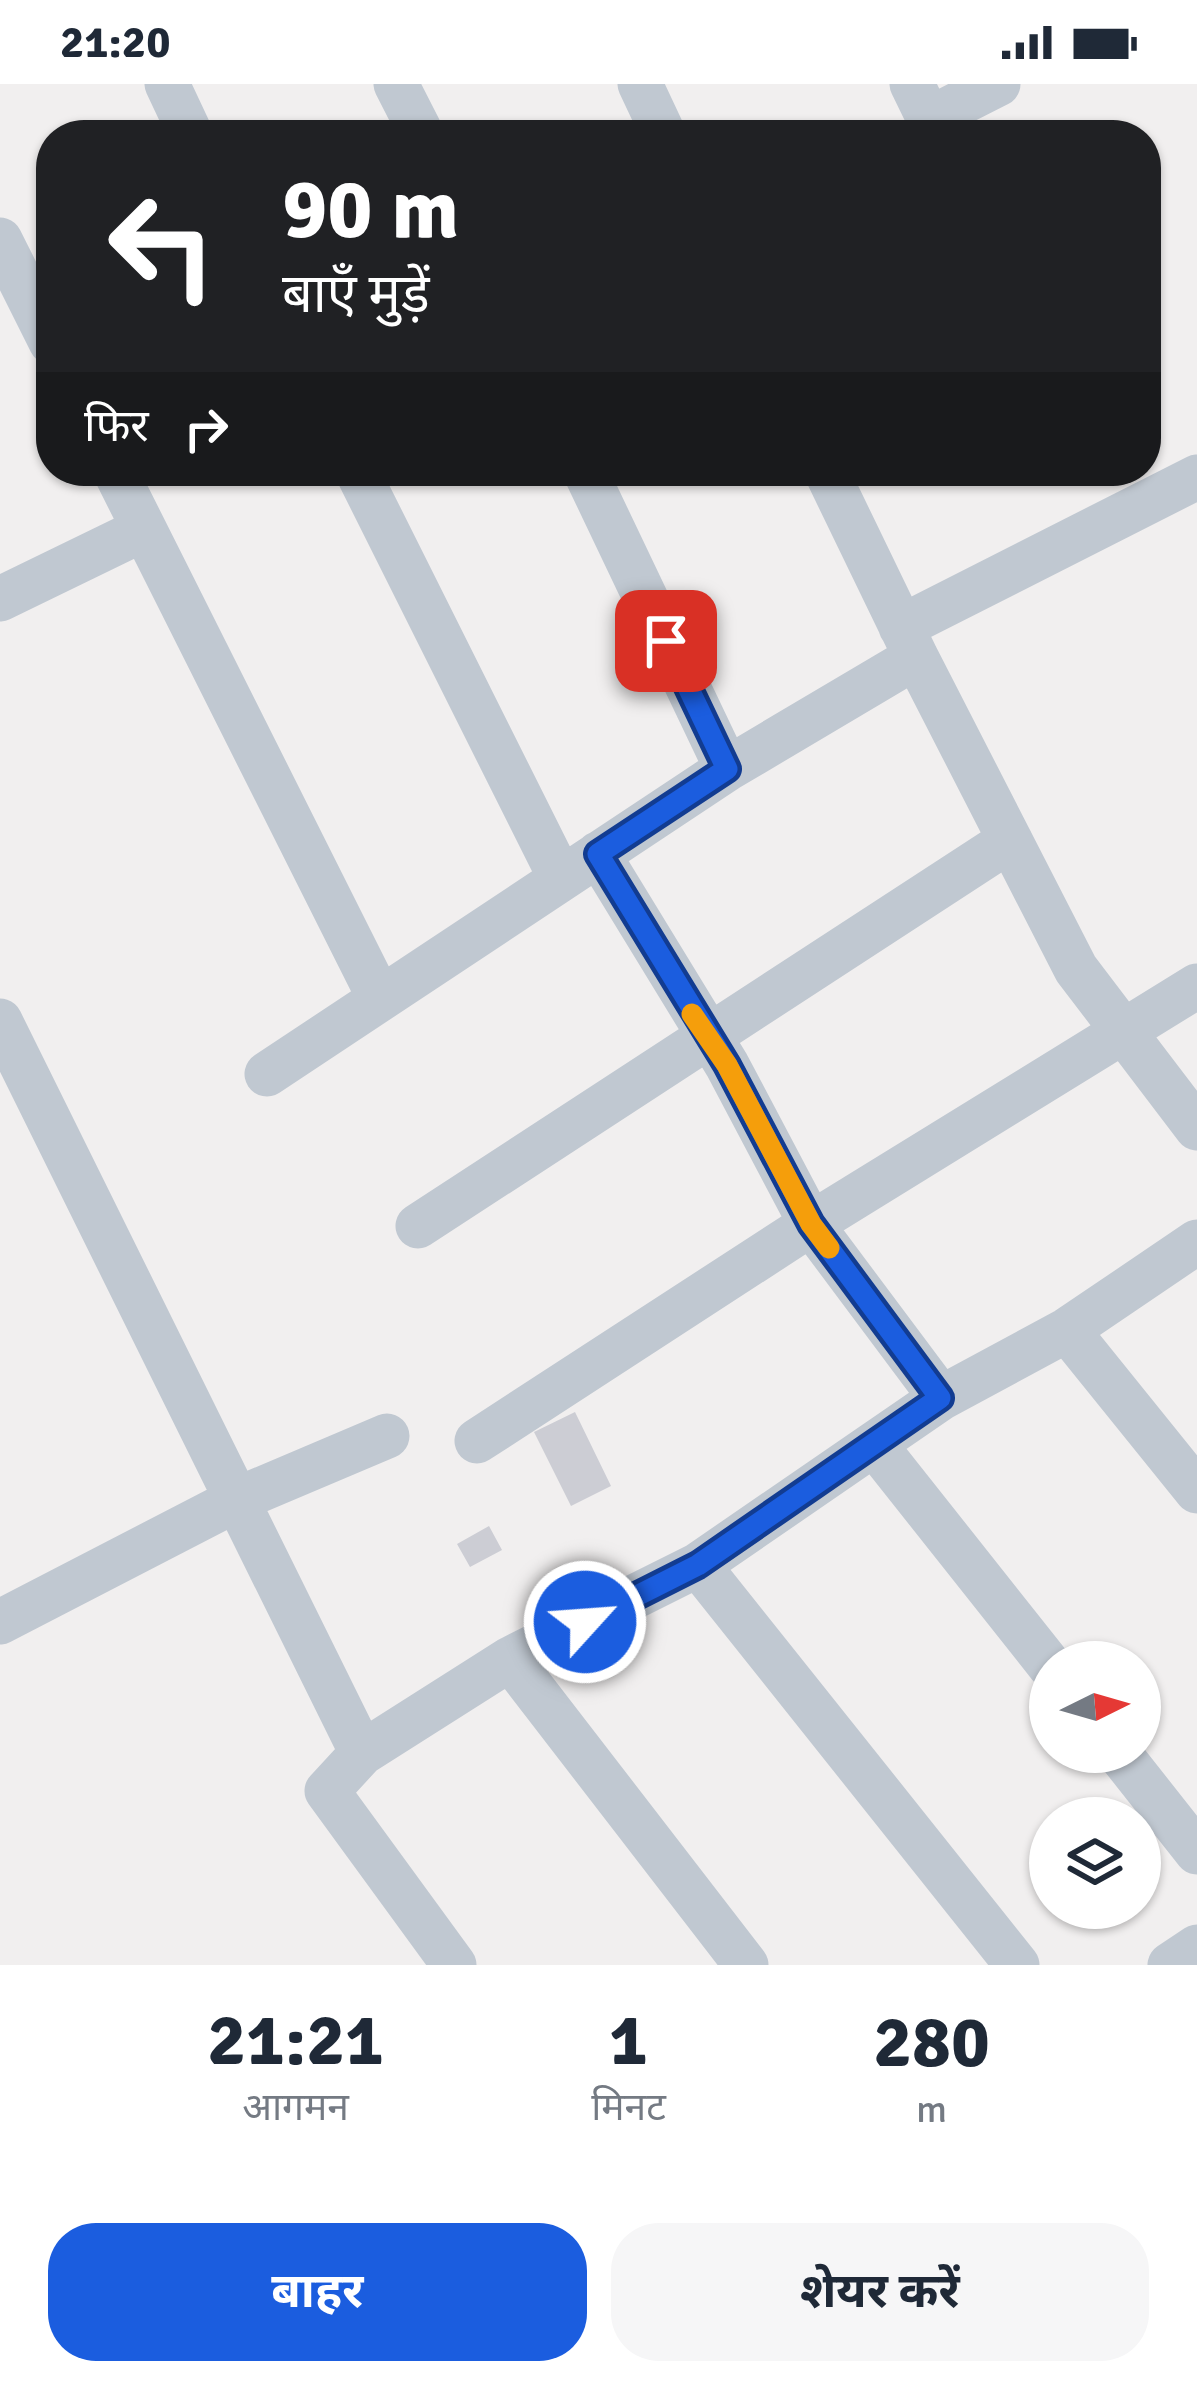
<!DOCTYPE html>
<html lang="hi">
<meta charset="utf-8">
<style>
body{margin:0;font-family:Signika,"Noto Sans Devanagari",sans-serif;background:#f6f6f7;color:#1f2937;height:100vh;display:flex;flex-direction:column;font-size:45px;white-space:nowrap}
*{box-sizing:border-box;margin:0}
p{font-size:39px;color:#747a83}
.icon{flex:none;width:66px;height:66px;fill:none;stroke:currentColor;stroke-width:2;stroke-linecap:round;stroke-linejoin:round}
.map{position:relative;height:1881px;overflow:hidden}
.sheet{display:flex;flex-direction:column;background:#fff;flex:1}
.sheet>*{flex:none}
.top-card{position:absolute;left:36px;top:36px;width:1125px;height:366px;border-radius:48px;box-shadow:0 3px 9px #0004;background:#202124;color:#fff;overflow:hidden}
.needle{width:78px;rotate:85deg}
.controls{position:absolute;left:1029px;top:1557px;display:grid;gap:24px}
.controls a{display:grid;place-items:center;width:132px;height:132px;border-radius:50%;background:#fff;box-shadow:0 3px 9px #0004;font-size:60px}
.pin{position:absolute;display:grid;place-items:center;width:102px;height:102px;color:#fff;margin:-51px;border-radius:24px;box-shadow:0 6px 18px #0006}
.me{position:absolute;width:132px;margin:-66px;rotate:64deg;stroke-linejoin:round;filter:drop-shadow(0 0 9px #0008)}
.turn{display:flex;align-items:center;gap:42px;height:252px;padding:0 48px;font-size:54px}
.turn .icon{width:156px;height:156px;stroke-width:2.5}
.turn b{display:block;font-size:84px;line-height:102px}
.then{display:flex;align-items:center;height:114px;padding:0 48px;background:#0003;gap:24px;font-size:45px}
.eta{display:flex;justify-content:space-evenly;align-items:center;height:204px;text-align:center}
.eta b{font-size:72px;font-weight:700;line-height:84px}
.cta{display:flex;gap:24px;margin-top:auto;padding:24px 48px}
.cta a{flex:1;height:138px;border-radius:48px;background:#1b5ddf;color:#fff;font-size:48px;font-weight:700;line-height:138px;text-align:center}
.cta a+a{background:#f6f6f7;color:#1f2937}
.status{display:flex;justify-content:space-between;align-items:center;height:84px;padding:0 60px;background:#fff;direction:ltr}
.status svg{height:33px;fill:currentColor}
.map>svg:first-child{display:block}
.building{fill:#cccdd4}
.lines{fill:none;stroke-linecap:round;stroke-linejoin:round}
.minor{stroke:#c0c8d1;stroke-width:45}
.route-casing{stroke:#123c91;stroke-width:30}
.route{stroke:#1b5ddf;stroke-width:21}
.slow{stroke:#f59e0b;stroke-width:21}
</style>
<div class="status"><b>21:20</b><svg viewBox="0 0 49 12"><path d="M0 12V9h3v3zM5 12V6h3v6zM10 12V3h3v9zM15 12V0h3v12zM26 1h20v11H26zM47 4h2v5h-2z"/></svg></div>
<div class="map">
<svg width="1197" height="1881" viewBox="0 0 1197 1881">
<rect width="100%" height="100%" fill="#f1efef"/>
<!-- building -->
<path class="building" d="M575 1328 611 1402 571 1422 534 1348Z
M489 1442 502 1466 470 1483 457 1460Z"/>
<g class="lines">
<!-- minor -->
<path class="minor" d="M167 0 191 51
M396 0 422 51
M640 0 664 51
M912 0 929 35 998 0
M0 156 51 258
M115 387 380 915
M357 387 561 795
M585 387 727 685 916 573
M826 387 916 573 1076 885 1197 1044
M0 515 144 445
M901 543 1197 393
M598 770 727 981 811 1140 941 1314
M0 937 362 1669
M267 990 727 685
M418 1142 1010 756
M1067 1246 1197 1407
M477 1357 811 1140 1197 902
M698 1481 1017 1881
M0 1538 236 1416 387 1352
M1050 1582 874 1360 941 1314 1067 1246 1197 1158
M1118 1668 1197 1768
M454 1881 327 1707 362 1669 510 1575
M746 1881 510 1575 698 1481 874 1360
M1170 1881 1197 1863"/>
</g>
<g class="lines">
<defs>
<path id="route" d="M585 1538 698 1481 940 1314 811 1140 727 981 598 770 727 685 666 557"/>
</defs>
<!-- route casing -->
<use href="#route" class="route-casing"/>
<!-- route -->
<use href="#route" class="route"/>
<!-- slow -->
<path class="slow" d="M692 930 727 981 811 1140 829 1164"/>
</g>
</svg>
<div class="controls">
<a><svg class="needle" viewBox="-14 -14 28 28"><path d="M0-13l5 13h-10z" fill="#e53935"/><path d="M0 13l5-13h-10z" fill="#747a83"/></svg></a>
<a><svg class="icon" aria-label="layers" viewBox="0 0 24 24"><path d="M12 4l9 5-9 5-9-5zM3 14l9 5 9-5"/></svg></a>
</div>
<div class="pin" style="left:666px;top:557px;background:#d93025"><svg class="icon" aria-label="arrive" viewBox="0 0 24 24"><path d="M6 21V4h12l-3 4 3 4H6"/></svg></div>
<svg class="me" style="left:585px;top:1538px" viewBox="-20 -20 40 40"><circle r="17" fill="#1b5ddf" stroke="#fff" stroke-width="3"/><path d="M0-11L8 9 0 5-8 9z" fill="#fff"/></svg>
<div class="top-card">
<div class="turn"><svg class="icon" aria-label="left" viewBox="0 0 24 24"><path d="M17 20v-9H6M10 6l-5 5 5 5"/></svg><div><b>90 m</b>बाएँ मुड़ें</div></div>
<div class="then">फिर<svg class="icon" aria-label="right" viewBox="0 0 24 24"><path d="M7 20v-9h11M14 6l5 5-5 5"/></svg></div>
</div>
</div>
<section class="sheet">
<div class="eta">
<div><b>21:21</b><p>आगमन</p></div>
<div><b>1</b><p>मिनट</p></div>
<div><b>280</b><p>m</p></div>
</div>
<div class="cta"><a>बाहर</a><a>शेयर करें</a></div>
</section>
